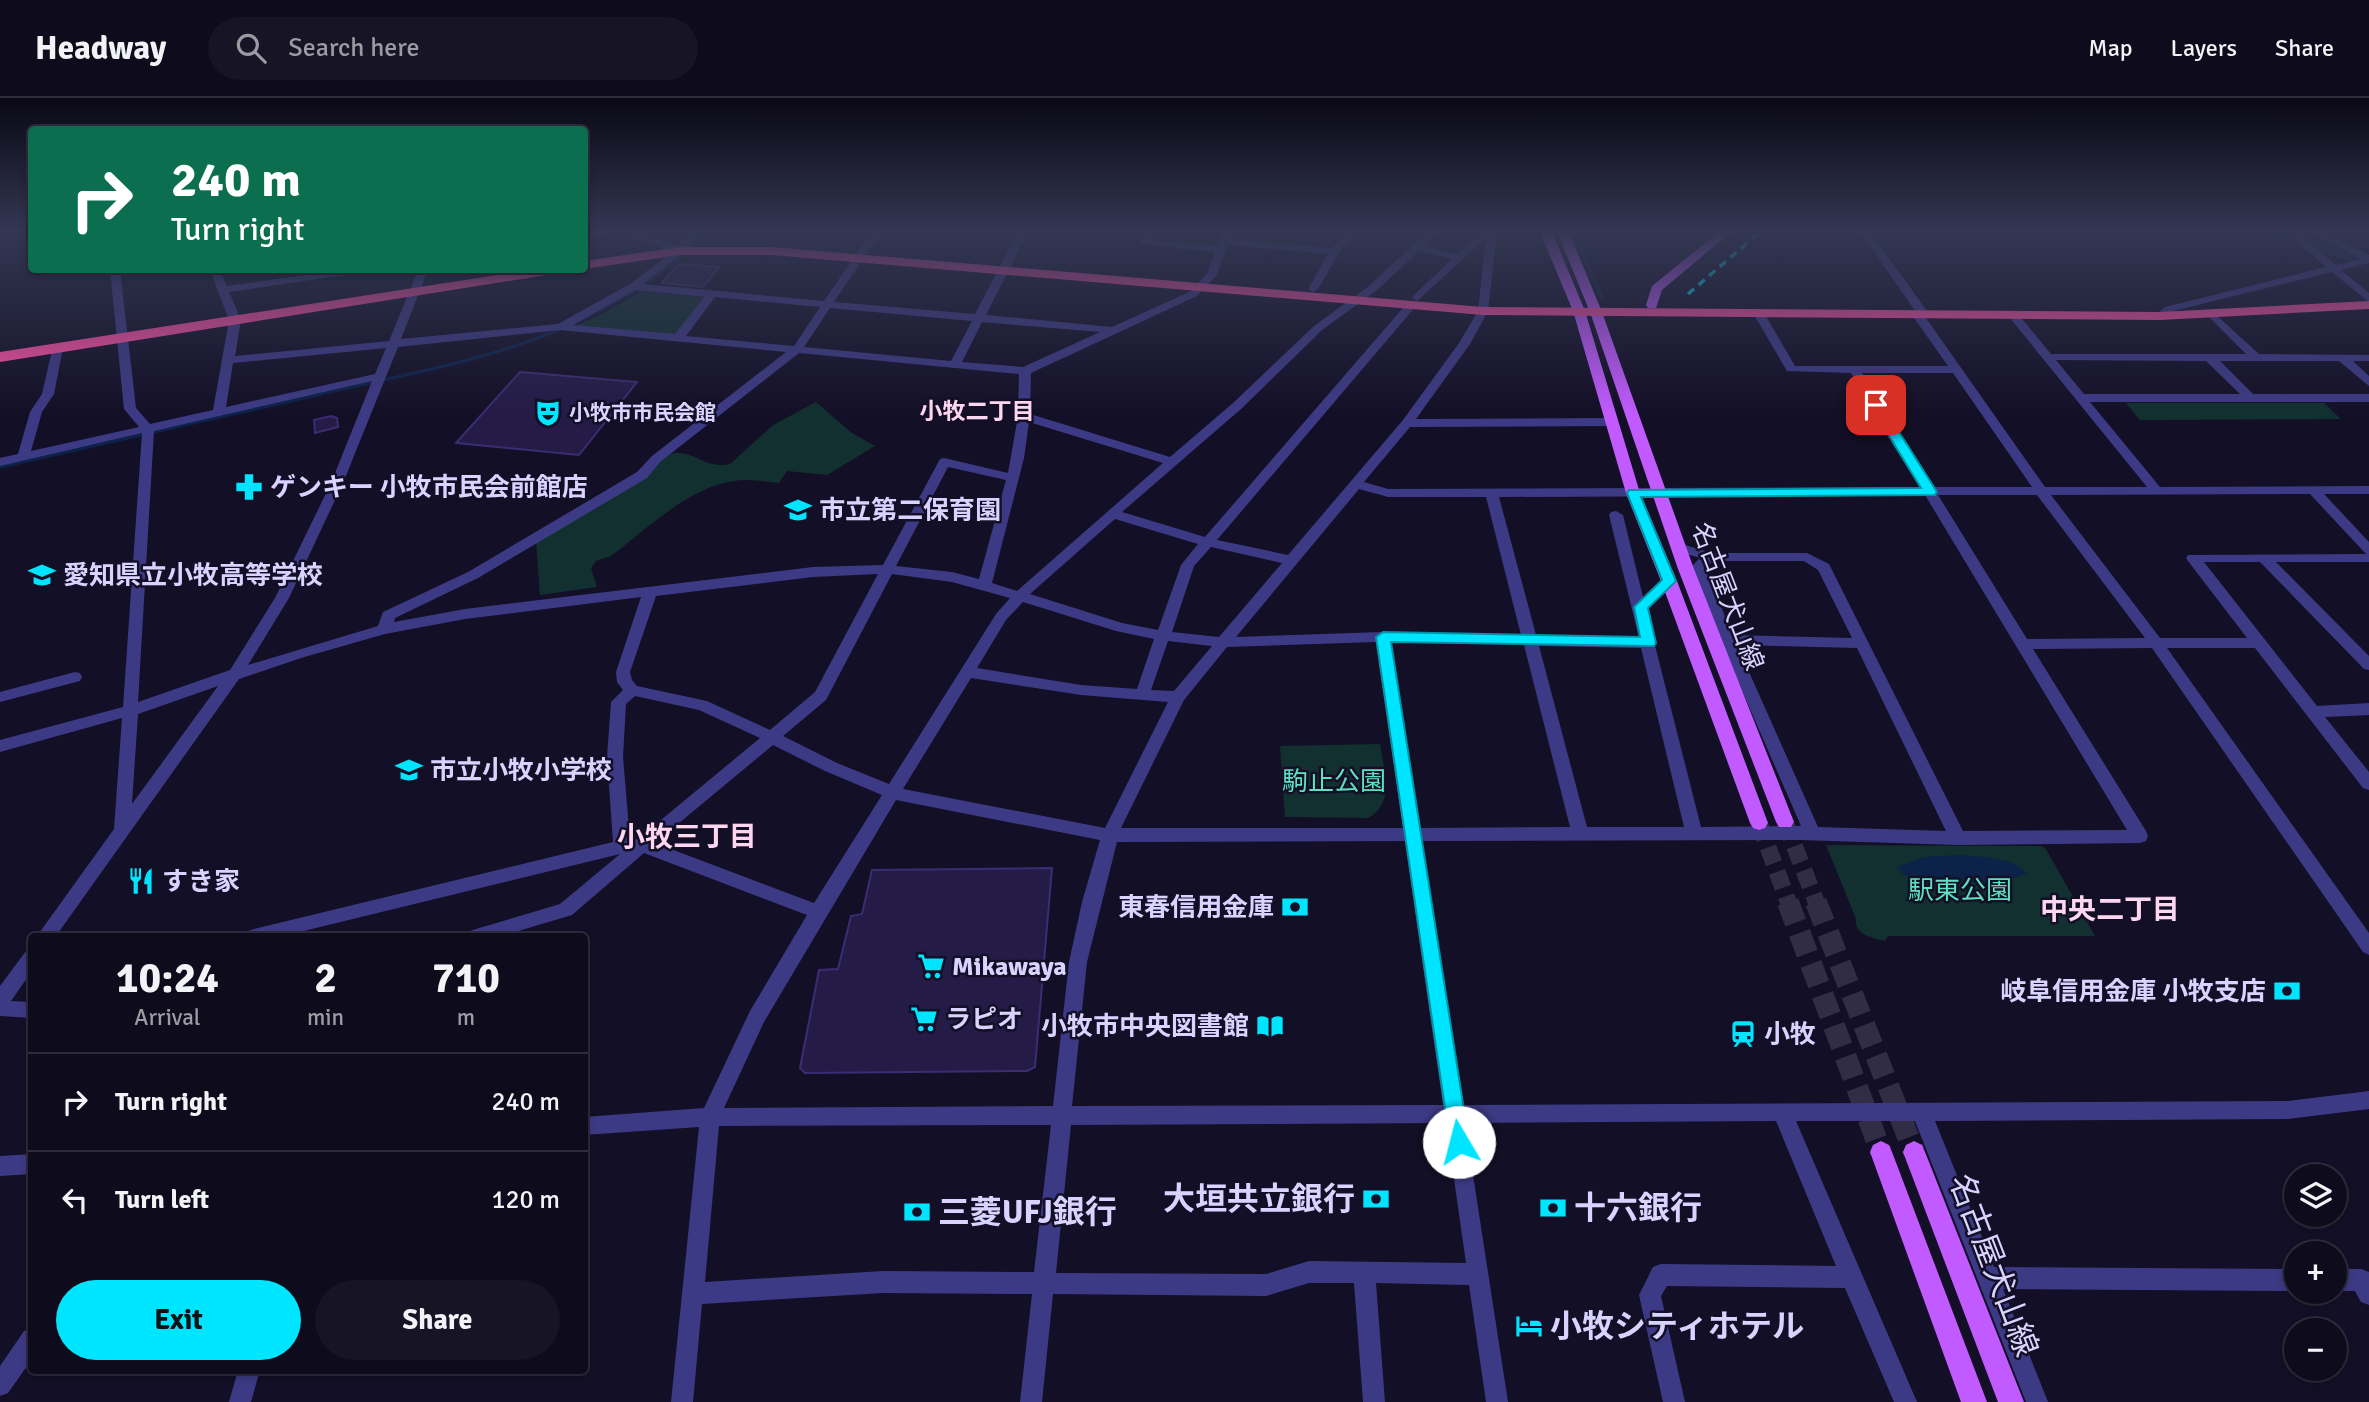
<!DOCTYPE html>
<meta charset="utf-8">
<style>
body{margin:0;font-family:Signika,"Noto Sans JP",sans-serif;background:#171425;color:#f1f3f6;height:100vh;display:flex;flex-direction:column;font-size:26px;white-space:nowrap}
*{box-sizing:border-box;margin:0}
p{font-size:23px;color:#9b9ba3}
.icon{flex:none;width:38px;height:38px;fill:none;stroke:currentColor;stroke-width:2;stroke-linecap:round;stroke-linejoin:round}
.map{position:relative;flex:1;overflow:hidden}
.side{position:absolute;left:28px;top:835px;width:560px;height:441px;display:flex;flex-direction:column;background:#0e0b1c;border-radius:7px;box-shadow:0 4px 10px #0003,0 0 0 2px #2e2b3b}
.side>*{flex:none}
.guide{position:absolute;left:28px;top:28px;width:560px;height:147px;border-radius:7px;box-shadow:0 4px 10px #0003,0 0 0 2px #2e2b3b;background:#0b6e4f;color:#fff;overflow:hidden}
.controls{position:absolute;left:2284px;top:1066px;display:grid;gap:14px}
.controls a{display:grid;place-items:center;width:63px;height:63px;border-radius:50%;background:#0e0b1c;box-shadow:0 4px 10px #0003,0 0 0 2px #2e2b3b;font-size:35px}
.pin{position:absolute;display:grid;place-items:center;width:60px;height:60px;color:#fff;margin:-30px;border-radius:14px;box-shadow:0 4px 10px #0006}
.me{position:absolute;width:77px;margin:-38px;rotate:352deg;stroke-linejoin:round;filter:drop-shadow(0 0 5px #0008)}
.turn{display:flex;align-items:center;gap:24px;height:147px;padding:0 28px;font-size:32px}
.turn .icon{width:91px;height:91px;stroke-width:2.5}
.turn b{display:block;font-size:49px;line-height:60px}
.eta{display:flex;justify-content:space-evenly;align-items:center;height:119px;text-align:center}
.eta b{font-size:42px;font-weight:700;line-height:49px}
.cta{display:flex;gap:14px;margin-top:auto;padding:14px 28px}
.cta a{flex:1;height:80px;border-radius:42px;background:#00e5ff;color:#111;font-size:28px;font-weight:700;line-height:80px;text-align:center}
.cta a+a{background:#171425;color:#f1f3f6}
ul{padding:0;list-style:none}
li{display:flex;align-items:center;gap:21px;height:98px;padding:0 28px;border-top:2px solid #2e2b3b}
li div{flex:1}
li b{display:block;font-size:26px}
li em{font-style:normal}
header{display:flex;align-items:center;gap:42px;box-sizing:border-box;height:98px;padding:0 35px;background:#0e0b1c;border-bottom:2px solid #2e2b3b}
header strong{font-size:33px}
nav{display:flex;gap:38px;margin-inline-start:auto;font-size:24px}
.search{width:490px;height:63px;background:#171425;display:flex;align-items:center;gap:18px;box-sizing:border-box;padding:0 24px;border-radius:38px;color:#9b9ba3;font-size:26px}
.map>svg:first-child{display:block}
.green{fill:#12302f}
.water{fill:#0c2248}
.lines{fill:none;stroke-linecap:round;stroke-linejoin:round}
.stream{stroke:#0c2248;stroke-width:3.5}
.river{fill:#0c2248;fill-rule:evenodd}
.building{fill:#241b47;stroke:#3b2d73;stroke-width:2}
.major-tunnel-far1{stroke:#312d47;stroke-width:17;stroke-dasharray:17 9;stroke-linecap:butt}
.major-tunnel{stroke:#312d47;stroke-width:22;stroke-dasharray:22 11;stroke-linecap:butt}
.minor{fill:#3d3a85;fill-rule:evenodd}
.major{fill:#c25bff;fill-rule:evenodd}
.highway{fill:#ff4fa3;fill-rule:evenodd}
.rail{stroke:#00e5ff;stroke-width:3.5;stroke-dasharray:8 6;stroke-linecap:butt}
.route{fill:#00e5ff;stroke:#0095a6;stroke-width:2}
.labels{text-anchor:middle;stroke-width:5;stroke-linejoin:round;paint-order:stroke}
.far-poi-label{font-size:21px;font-weight:bold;fill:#d9d4ff;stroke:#130f26;text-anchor:start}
.far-neighbourhood-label{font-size:23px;font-weight:bold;fill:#ffd6f0;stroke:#130f26}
.poi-label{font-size:26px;font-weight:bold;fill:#d9d4ff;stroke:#130f26;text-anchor:start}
.street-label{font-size:26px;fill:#d9d4ff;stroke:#130f26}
.park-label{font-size:26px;fill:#5fe0c0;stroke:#130f26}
.neighbourhood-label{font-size:28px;font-weight:bold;fill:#ffd6f0;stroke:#130f26}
.near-poi-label{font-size:32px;font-weight:bold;fill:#d9d4ff;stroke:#130f26;text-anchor:start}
.near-street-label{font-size:32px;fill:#d9d4ff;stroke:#130f26}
</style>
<header>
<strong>Headway</strong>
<div class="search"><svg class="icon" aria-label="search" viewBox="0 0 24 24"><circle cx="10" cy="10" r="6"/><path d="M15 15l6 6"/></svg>Search here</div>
<nav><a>Map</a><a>Layers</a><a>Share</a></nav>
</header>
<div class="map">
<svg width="2369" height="1304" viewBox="0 0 2369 1304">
<rect width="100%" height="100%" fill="#130f26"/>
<!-- green -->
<path class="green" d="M642 193 705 200 677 235 672 237 575 228 604 215Z
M816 304 852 335 875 348 827 377 787 373 779 385C768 384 757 382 746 382 694 383 650 429 611 458L596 463 591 470 597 489 540 497 536 444 662 358C667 357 674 354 679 355 696 355 706 371 730 366L773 327Z
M2126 305H2324L2341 321 2140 322Z
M1380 646C1384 673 1396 704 1368 720L1285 719 1280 648Z
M1826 747 2042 748 2046 751 2095 838H1888L1885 843C1871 839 1854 837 1856 821Z"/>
<!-- water -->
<path class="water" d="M1960 757C1980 759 2013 759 2027 775L1994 788 1969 783 1945 787 1904 777 1896 769 1924 759Z"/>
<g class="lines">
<!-- stream -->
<path class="stream" d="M1575 134 1602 201
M697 140 702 134
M0 369C104 345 208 321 312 298 448 266 569 251 681 159"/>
<!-- river -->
<path class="river" d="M2266 134H2289L2291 136 2281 142 2268 138Z
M2316 141 2369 157V165L2363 167 2309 151 2306 147Z"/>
</g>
<!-- building -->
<path class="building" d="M679 166 719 169 703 189 662 185Z
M520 274 637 284 579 357 456 345Z
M331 318 337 320 338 329 315 335 314 322Z
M1052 770 1035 969 1027 973 805 975 800 970 819 872 838 871 851 818 862 816 872 772Z"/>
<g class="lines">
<!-- major-tunnel-far1 -->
<path class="major-tunnel-far1" d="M1785 724 1817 806
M1759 725 1789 806"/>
<!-- major-tunnel -->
<path class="major-tunnel" d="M1788 804 1881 1054
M1816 804 1914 1054"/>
<!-- minor -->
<path class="minor" d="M584 134 649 137 677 148 691 134H702L683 155 643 186 824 203 871 134H881L834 204 975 216 1018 134H1028L986 217 1112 229 1189 194 1207 176 1215 154 1141 146 1140 144 1146 134H1156L1152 142 1217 148 1222 134H1232L1230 141 1332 150 1351 134H1363L1342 150 1318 191 1313 194 1308 191 1328 156 1227 147 1217 177 1197 198 1031 275 1030 316 1170 359 1233 305 1314 228 1369 188 1427 134H1438L1424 148 1457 156 1478 136 1497 134 1488 213 1470 246 1416 321 1612 320 1618 324 1612 328 1410 329 1364 384 1388 391 1920 389 1851 275 1787 273 1753 215 1763 213 1795 268H1948L1912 217 1916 214 1860 134H1870L1930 217 1926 220 2045 389H2147L2010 220V216H2018L2051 256H2246L2209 219V215L2213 214 2259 256 2369 257V263H2353L2369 278V288L2339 263H2220L2253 296H2369V304H2090L2160 389 2369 388V396H2324L2369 444V464H2276L2369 558V572L2364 571 2260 464H2204L2317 608 2369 605V617L2325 619 2369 674V692L2363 690 2255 550H2167L2369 835V857L2363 854 2152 550 2033 551 2146 733 2148 738 2146 743 2140 745 1958 747 1800 742 1422 743 1462 1007 2288 1003 2369 993V1011L2288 1021 1935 1023 1994 1169 2296 1171V1193L2003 1191 2048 1304H2026L1915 1023H1796L1917 1304H1894L1845 1190 1667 1188 1661 1198 1685 1304H1663L1639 1197 1653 1169 1661 1166 1836 1168 1776 1023 1465 1025 1508 1304H1486L1469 1187 1376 1185 1385 1304H1363L1354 1185H1309L1266 1198 1053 1196 1042 1304H1020L1032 1196 883 1195 702 1206 693 1304H671L699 1029 584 1037V1019L704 1010 750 913 807 817 644 755 572 817 501 838H467L470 833 476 831 560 806 620 756 283 838H245L248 833 254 831 613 744 607 659 611 604 623 592 617 584 616 574 641 499 465 521 385 536 301 560 239 581 56 838H37L114 731 122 620 0 654V642L123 609 142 335 0 368V360L18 356 30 314 42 296 53 248 63 250 54 296 42 314 31 353 139 329 124 311 110 172H120L136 310 150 326 213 312 229 222 210 172H220L227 188 341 172H364L359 175 229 194 241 222 235 258 389 243 418 172H428L401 241 558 226 630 186 672 154 647 143 588 137ZM1486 140 1478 213 1459 245 1403 322 1288 457 1217 442 1416 208V204H1408L1205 439 1122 414 1241 311 1322 232 1377 192 1419 153 1452 161 1413 198 1412 200 1417 203ZM635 192 704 199 675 236 573 227ZM715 199 820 209 794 248 686 238ZM830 210 972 223 951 263 804 249ZM982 224 1100 234 1023 269 962 264ZM560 232 786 254 652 358 637 374 468 474 383 514 378 528 248 567 289 500 343 385 398 249ZM386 250 375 276 226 309 233 265ZM799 255 1019 276 1018 318 1008 375 944 360 940 361 883 467 813 469 465 511 394 524 395 520 478 480 647 380 660 364ZM2056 262 2206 263 2240 296H2084ZM1862 275H1953L2032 389H1933ZM372 283 331 385 275 500 230 572 138 604 154 333ZM1029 324 1163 365 1017 493 992 485 1024 360ZM948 369 1006 382 979 481 952 474 896 468ZM1359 391 1388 399H1486L1521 537 1383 534 1236 539ZM2310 396 2366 456 2188 457 2186 460 2188 463 2247 540H2160L2051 397ZM1925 397 2127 732 1963 733 1829 466 1807 455H1712L1678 445 1673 446 1671 449 1673 452 1700 460 1692 468 1720 542 1801 728 1701 729 1646 512 1676 483 1669 478 1664 480 1643 499 1623 417 1616 413 1611 414 1609 417 1639 540 1536 537 1499 399ZM1938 397H2037L2145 540 2027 541ZM1115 421 1198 446 1181 467 1158 532 1122 525 1030 496ZM1211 449 1282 465 1219 539 1172 534 1194 468ZM1714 463H1804L1818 472 1852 540 1732 537 1706 469ZM878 476 815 594 770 632 707 603 637 588 632 582 630 574 656 498 813 479ZM892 476 952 484 1010 500 996 516 889 686 837 665 783 638 826 602ZM1023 504 1116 533 1154 541 1137 591 1081 587 977 570 1006 522ZM1168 543 1212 548 1174 593 1151 592ZM1376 544 1403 730H1121L1184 602 1227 549ZM1391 544 1524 547 1570 729 1420 730ZM1737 547 1857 550 1946 733 1818 729ZM1539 548 1641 550 1684 729H1587ZM971 580 1081 597 1168 604 1105 730 903 691ZM218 588 132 706 138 616ZM635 598 699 612 760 640 638 741 630 742 623 659 626 606ZM773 647 825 673 882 697 814 805 655 745ZM896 702 1100 742 1082 804 1069 864 1053 1008 724 1010 764 924ZM1405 743 1443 1007 1072 1008 1087 864 1117 744ZM1446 1025 1466 1165 1309 1163 1266 1176 1056 1175 1071 1027ZM1051 1027 1034 1174 883 1173 705 1184 719 1028Z
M2286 134H2297L2336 167 2361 161 2311 134H2324L2369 157V165L2341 172 2369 195V204L2332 174 2173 213 2160 221 2154 218 2165 209 2326 169Z
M75 574 80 575 82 579 80 583 0 604V594Z
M32 851V873L11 903 32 904V920L0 918V888L26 853Z
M32 1056V1076L0 1078V1058Z
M2334 1171H2361L2369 1174V1207L2361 1204 2355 1193H2334Z
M32 1230V1261L8 1295 0 1298V1268L24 1233Z
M238 1272H260L251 1304H229Z"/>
<!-- major -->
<path class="major" d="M1540 134H1552L1585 213 1640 395 1677 483 1768 725 1765 730 1759 732 1753 730 1750 725 1661 483 1626 395 1573 213Z
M1557 134H1569L1602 214 1694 471 1794 724 1791 729H1779L1776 724 1678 471 1590 214Z
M1719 134H1731L1662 192 1656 210H1648L1646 207 1652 188Z
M1881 1043 1889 1047 1892 1054 1987 1304H1961L1870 1054 1873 1047Z
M1914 1043 1922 1047 1925 1054 2024 1304H1998L1903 1054 1906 1047Z"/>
<!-- highway -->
<path class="highway" d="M679 149H772L1483 209 2160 214 2369 203V211L2160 222 1483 217 772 157H679L584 171V163Z
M529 172H560L553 176 0 264V254Z"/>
<!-- rail -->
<path class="rail" d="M1688 196 1760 134"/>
</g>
<!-- sky -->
<linearGradient id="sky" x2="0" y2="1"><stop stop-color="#0a0815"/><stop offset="0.42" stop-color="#333752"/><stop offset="1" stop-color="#333752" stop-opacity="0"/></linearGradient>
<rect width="2369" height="317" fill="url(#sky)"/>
<!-- route -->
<path class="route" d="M1876 303 1882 307 1937 394 1935 397 1641 399 1676 483 1648 510 1656 545 1654 548 1391 544 1469 1044 1466 1051 1459 1054 1451 1051 1376 539 1383 534 1640 539 1634 509 1662 482 1627 395 1629 392 1921 390 1870 307Z"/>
<!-- icons -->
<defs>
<symbol id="theatre-bare" viewBox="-9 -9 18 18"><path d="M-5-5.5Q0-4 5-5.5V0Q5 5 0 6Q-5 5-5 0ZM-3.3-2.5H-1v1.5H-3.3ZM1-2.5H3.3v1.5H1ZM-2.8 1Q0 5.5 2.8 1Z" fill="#00e5ff" stroke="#130f26" stroke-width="2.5" paint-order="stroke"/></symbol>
<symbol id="pharmacy-bare" viewBox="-9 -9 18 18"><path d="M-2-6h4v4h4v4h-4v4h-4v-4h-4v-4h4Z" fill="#00e5ff" stroke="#130f26" stroke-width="2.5" paint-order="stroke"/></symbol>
<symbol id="school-bare" viewBox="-9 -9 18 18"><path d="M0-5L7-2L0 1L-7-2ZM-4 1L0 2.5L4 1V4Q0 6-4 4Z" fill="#00e5ff" stroke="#130f26" stroke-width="2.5" paint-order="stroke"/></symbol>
<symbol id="restaurant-bare" viewBox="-9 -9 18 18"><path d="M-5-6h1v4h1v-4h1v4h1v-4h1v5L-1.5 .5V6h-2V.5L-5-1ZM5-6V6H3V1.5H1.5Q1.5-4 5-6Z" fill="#00e5ff" stroke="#130f26" stroke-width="2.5" paint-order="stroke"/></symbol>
<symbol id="bank-bare" viewBox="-9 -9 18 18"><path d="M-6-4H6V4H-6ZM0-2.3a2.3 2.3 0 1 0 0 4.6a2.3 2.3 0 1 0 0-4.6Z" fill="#00e5ff" stroke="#130f26" stroke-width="2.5" paint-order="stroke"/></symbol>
<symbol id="supermarket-bare" viewBox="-9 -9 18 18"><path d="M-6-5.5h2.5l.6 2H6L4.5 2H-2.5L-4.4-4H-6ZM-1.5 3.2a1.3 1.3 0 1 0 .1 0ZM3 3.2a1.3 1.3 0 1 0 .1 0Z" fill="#00e5ff" stroke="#130f26" stroke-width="2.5" paint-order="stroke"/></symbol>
<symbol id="library-bare" viewBox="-9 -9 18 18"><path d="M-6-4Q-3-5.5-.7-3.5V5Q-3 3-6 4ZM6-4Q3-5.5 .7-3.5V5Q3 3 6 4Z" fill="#00e5ff" stroke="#130f26" stroke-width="2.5" paint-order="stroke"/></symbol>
<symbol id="station-bare" viewBox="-9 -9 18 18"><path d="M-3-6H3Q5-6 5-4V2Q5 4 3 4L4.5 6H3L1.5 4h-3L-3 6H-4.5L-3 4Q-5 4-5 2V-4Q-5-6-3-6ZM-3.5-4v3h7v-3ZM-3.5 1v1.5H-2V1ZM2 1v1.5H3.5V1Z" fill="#00e5ff" stroke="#130f26" stroke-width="2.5" paint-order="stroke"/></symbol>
<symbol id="hotel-bare" viewBox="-9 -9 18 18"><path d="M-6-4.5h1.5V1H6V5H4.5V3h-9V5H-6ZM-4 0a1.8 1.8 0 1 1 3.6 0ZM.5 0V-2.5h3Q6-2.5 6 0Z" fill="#00e5ff" stroke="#130f26" stroke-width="2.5" paint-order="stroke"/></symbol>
</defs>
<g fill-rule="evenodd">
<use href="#theatre-bare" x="529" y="296" width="38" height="38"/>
<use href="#pharmacy-bare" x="230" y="370" width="38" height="38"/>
<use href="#school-bare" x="779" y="393" width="38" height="38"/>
<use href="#school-bare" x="23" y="458" width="38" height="38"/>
<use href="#school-bare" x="390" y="653" width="38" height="38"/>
<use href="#restaurant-bare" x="122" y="764" width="38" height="38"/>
<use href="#bank-bare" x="1276" y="790" width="38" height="38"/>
<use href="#supermarket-bare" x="912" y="849" width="38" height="38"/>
<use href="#bank-bare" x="2268" y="874" width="38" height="38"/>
<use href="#supermarket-bare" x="905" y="902" width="38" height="38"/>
<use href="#library-bare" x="1251" y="909" width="38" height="38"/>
<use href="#station-bare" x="1724" y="917" width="38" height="38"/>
<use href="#bank-bare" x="1357" y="1082" width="38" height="38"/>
<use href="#bank-bare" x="1534" y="1091" width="38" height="38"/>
<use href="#bank-bare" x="898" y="1095" width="38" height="38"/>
<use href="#hotel-bare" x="1510" y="1209" width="38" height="38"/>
</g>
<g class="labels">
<!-- far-poi labels -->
<g class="far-poi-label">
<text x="569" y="322">小牧市市民会館</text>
</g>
<!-- far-neighbourhood labels -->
<g class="far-neighbourhood-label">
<text x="977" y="321">小牧二丁目</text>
</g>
<!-- poi labels -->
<g class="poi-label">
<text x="270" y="398">ゲンキー 小牧市民会前館店</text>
<text x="819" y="421">市立第二保育園</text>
<text x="63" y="486">愛知県立小牧高等学校</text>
<text x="430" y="681">市立小牧小学校</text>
<text x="162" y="792">すき家</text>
<text x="1274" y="818" text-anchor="end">東春信用金庫</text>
<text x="952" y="877">Mikawaya</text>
<text x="2266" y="902" text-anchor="end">岐阜信用金庫 小牧支店</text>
<text x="945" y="930">ラピオ</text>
<text x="1249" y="937" text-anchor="end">小牧市中央図書館</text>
<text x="1764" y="945">小牧</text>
</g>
<!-- street labels -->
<g class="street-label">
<text transform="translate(1728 498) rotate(69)" y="9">名古屋犬山線</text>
</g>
<!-- park labels -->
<g class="park-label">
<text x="1334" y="692">駒止公園</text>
<text x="1960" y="801">駅東公園</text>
</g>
<!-- neighbourhood labels -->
<g class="neighbourhood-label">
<text x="687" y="748">小牧三丁目</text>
<text x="2110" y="821">中央二丁目</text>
</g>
<!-- near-poi labels -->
<g class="near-poi-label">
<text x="1355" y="1112" text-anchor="end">大垣共立銀行</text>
<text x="1574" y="1121">十六銀行</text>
<text x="938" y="1125">三菱UFJ銀行</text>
<text x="1550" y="1239">小牧シティホテル</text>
</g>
<!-- near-street labels -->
<g class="near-street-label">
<text transform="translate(1994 1167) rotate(69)" y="11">名古屋犬山線</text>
</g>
</g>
</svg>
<div class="controls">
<a><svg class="icon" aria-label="layers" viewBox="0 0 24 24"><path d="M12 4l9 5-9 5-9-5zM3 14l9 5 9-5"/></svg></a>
<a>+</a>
<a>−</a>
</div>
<div class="pin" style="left:1876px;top:307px;background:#d93025"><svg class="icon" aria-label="arrive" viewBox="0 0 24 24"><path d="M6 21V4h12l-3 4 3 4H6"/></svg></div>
<svg class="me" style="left:1459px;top:1044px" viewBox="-20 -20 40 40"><circle r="19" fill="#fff"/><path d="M0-13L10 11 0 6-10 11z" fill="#00e5ff"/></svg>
<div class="guide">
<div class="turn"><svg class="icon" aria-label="right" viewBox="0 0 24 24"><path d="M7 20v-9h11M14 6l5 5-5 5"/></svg><div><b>240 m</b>Turn right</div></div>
</div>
<section class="side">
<div class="eta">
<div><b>10:24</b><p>Arrival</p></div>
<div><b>2</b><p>min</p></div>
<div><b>710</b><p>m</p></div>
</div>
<ul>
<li><svg class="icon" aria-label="right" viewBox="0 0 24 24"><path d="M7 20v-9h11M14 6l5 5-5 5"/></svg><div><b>Turn right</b></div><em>240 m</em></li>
<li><svg class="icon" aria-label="left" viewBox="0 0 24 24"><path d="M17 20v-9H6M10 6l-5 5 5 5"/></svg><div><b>Turn left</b></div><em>120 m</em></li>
</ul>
<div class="cta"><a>Exit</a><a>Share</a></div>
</section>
</div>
